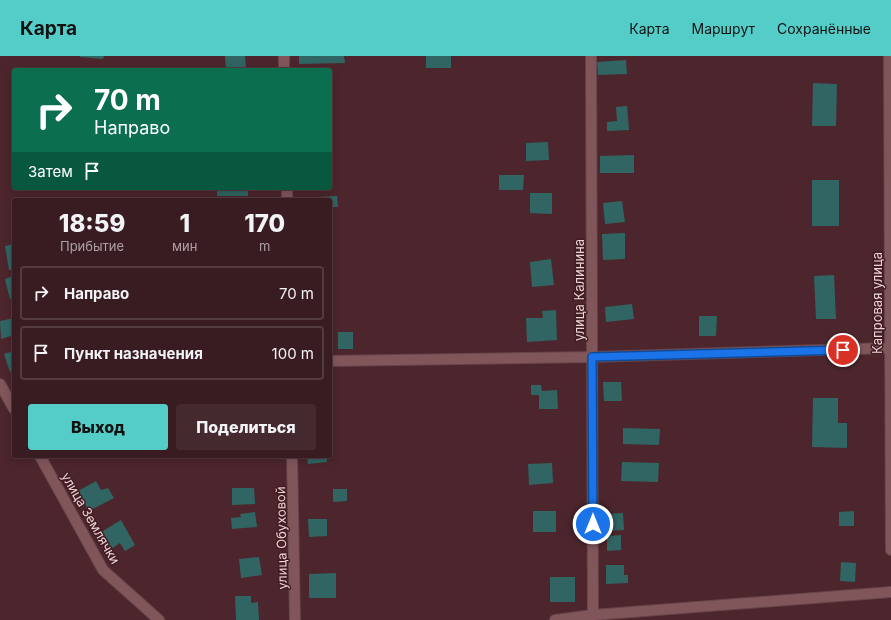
<!DOCTYPE html>
<html lang="ru">
<meta charset="utf-8">
<style>
body{margin:0;font-family:Inter,sans-serif;background:#44292e;color:#f1f3f6;height:100vh;display:flex;flex-direction:column;font-size:15px;white-space:nowrap}
*{box-sizing:border-box;margin:0}
p{font-size:13px;color:#aba1a5}
.icon{flex:none;width:22px;height:22px;fill:none;stroke:currentColor;stroke-width:2;stroke-linecap:round;stroke-linejoin:round}
.map{position:relative;flex:1;overflow:hidden}
.details{position:absolute;left:12px;top:142px;width:320px;height:260px;display:flex;flex-direction:column;background:#391c21;border-radius:4px;box-shadow:0 2px 10px #0003,0 0 0 1px #533a3f}
.details>*{flex:none}
.top-card{position:absolute;left:12px;top:12px;width:320px;height:122px;border-radius:4px;box-shadow:0 2px 10px #0003,0 0 0 1px #533a3f;background:#0b6e4f;color:#fff;overflow:hidden}
.pin{position:absolute;display:grid;place-items:center;width:34px;height:34px;color:#fff;margin:-17px;border:2px solid #fff;border-radius:50%;box-shadow:0 1px 4px #0007}
.me{position:absolute;width:44px;margin:-22px;rotate:0deg;stroke-linejoin:round;filter:drop-shadow(0 0 3px #0008)}
.turn{display:flex;align-items:center;gap:14px;height:84px;padding:0 16px;font-size:18px}
.turn .icon{width:52px;height:52px;stroke-width:2.5}
.turn b{display:block;font-size:28px;line-height:34px}
.then{display:flex;align-items:center;height:38px;padding:0 16px;background:#0003;gap:8px;font-size:15px}
.eta{display:flex;justify-content:space-evenly;align-items:center;height:68px;text-align:center}
.eta b{font-size:24px;font-weight:800;line-height:28px}
.primary-button{display:flex;gap:8px;margin-top:auto;padding:8px 16px}
.primary-button a{flex:1;height:46px;border-radius:4px;background:#54cdc8;color:#111;font-size:16px;font-weight:800;line-height:46px;text-align:center}
.primary-button a+a{background:#44292e;color:#f1f3f6}
ul{padding:0;list-style:none}
li{display:flex;align-items:center;gap:12px;height:54px;margin:0 8px 6px;padding:0 8px;border:2px solid #533a3f;border-radius:4px}
li div{flex:1}
li b{display:block;font-size:15px}
li em{font-style:normal}
header{display:flex;align-items:center;gap:24px;box-sizing:border-box;height:56px;padding:0 20px;background:#54cdc8;color:#111}
header strong{font-size:19px}
nav{display:flex;gap:22px;margin-inline-start:auto;font-size:14px}
.map>svg:first-child{display:block}
.building{fill:#306563}
.lines{fill:none;stroke-linecap:round;stroke-linejoin:round}
.minor-casing{stroke:#65454a;stroke-width:12}
.tertiary-casing{stroke:#65454a;stroke-width:12}
.minor{stroke:#81565b;stroke-width:10}
.tertiary{stroke:#81565b;stroke-width:10}
.route-casing{stroke:#114b97;stroke-width:10}
.route{stroke:#1a73e8;stroke-width:7}
.labels{text-anchor:middle;stroke-width:3;stroke-linejoin:round;paint-order:stroke}
.street-label{font-size:13px;fill:#edd4d6;stroke:#411c22}
</style>
<header>
<strong>Карта</strong>
<nav><a>Карта</a><a>Маршрут</a><a>Сохранённые</a></nav>
</header>
<div class="map">
<svg width="891" height="564" viewBox="0 0 891 564">
<rect width="100%" height="100%" fill="#4c262c"/>
<!-- building -->
<path class="building" d="M80 0H104L103 3 80 1Z
M225 0H245L246 13 226 14Z
M299 0H344L345 7 299 8Z
M426 0H451V12H426Z
M626 4 627 18 598 19 597 6Z
M813 27 837 28 836 70H812Z
M627 50 629 74 607 75V66L617 65 616 51Z
M548 86 549 104 526 105V87Z
M634 99V117H600V100Z
M499 119H524L523 134H499Z
M812 124H839V170H812Z
M217 132H248V140H217Z
M530 137H552V158L530 157Z
M337 140 338 151H330V144H319L318 141Z
M622 145 625 166 605 168 603 147Z
M625 177V203L603 204 602 178Z
M14 188V213L9 214 5 190Z
M551 203 554 229 532 231 530 206Z
M834 219 836 263H816L814 220Z
M14 220V242L10 243 5 223Z
M632 248 634 263 606 266 605 251Z
M556 254 557 284 527 286 526 262H543L542 255Z
M699 260H717L716 280H699Z
M14 262V279L1 283 0 265Z
M338 276H353V293H338Z
M14 295V314L10 316 4 298Z
M603 326H621L622 345H604Z
M531 329H541L542 335 557 334 558 353H539V339H531Z
M813 342H838V367H847V392L812 391Z
M623 372 660 373 659 389 623 388Z
M234 400H252V401L234 403Z
M307 400H327V406L308 408Z
M622 406 659 407 658 426 621 425Z
M552 407 553 427 529 429 528 408Z
M96 425 101 434 108 432 114 442 89 455 78 435Z
M232 432H254L255 448 232 449Z
M333 433H347V445L333 446Z
M533 455H556V476H533Z
M854 455V470H839V456Z
M255 456 257 471 232 473 231 462 241 461 240 458Z
M623 457 624 474 606 475 605 458Z
M308 463H327V480L309 481Z
M121 464 135 489 125 495 120 487 108 495 98 478Z
M621 479V494L607 495V480Z
M259 501 262 519 241 522 239 503Z
M841 506 856 507 855 526 840 525Z
M606 509H624V519H628V527L606 528Z
M336 517V542H309V518Z
M550 521H575V546H550Z
M235 540H251V547L258 546 259 564H236Z"/>
<g class="lines">
<defs>
<path id="minor" d="M284 0V14
M889 0 891 494
M287 132V144
M330 305 592 301 890 292
M0 328 14 353
M40 400 103 514 159 564
M292 400 295 564
M555 564 593 559 891 536"/>
<path id="tertiary" d="M590 564 593 559 591 0"/>
</defs>
<!-- minor casing -->
<use href="#minor" class="minor-casing"/>
<!-- tertiary casing -->
<use href="#tertiary" class="tertiary-casing"/>
<!-- minor -->
<use href="#minor" class="minor"/>
<!-- tertiary -->
<use href="#tertiary" class="tertiary"/>
</g>
<g class="lines">
<defs>
<path id="route" d="M593 468 592 301 843 294"/>
</defs>
<!-- route casing -->
<use href="#route" class="route-casing"/>
<!-- route -->
<use href="#route" class="route"/>
</g>
<g class="labels">
<!-- street labels -->
<g class="street-label">
<text transform="translate(579 234) rotate(-90)" y="5">улица Калинина</text>
<text transform="translate(877 247) rotate(-90)" y="5">Капровая улица</text>
<text transform="translate(91 462) rotate(60)" y="5">улица Землячки</text>
<text transform="translate(281 482) rotate(-91)" y="5">улица Обуховой</text>
</g>
</g>
</svg>
<div class="pin" style="left:843px;top:294px;background:#d93025"><svg class="icon" aria-label="arrive" viewBox="0 0 24 24"><path d="M6 21V4h12l-3 4 3 4H6"/></svg></div>
<svg class="me" style="left:593px;top:468px" viewBox="-20 -20 40 40"><circle r="17" fill="#1a73e8" stroke="#fff" stroke-width="3"/><path d="M0-11L8 9 0 5-8 9z" fill="#fff"/></svg>
<div class="top-card">
<div class="turn"><svg class="icon" aria-label="right" viewBox="0 0 24 24"><path d="M7 20v-9h11M14 6l5 5-5 5"/></svg><div><b>70 m</b>Направо</div></div>
<div class="then">Затем<svg class="icon" aria-label="arrive" viewBox="0 0 24 24"><path d="M6 21V4h12l-3 4 3 4H6"/></svg></div>
</div>
<section class="details">
<div class="eta">
<div><b>18:59</b><p>Прибытие</p></div>
<div><b>1</b><p>мин</p></div>
<div><b>170</b><p>m</p></div>
</div>
<ul>
<li><svg class="icon" aria-label="right" viewBox="0 0 24 24"><path d="M7 20v-9h11M14 6l5 5-5 5"/></svg><div><b>Направо</b></div><em>70 m</em></li>
<li><svg class="icon" aria-label="arrive" viewBox="0 0 24 24"><path d="M6 21V4h12l-3 4 3 4H6"/></svg><div><b>Пункт назначения</b></div><em>100 m</em></li>
</ul>
<div class="primary-button"><a>Выход</a><a>Поделиться</a></div>
</section>
</div>
